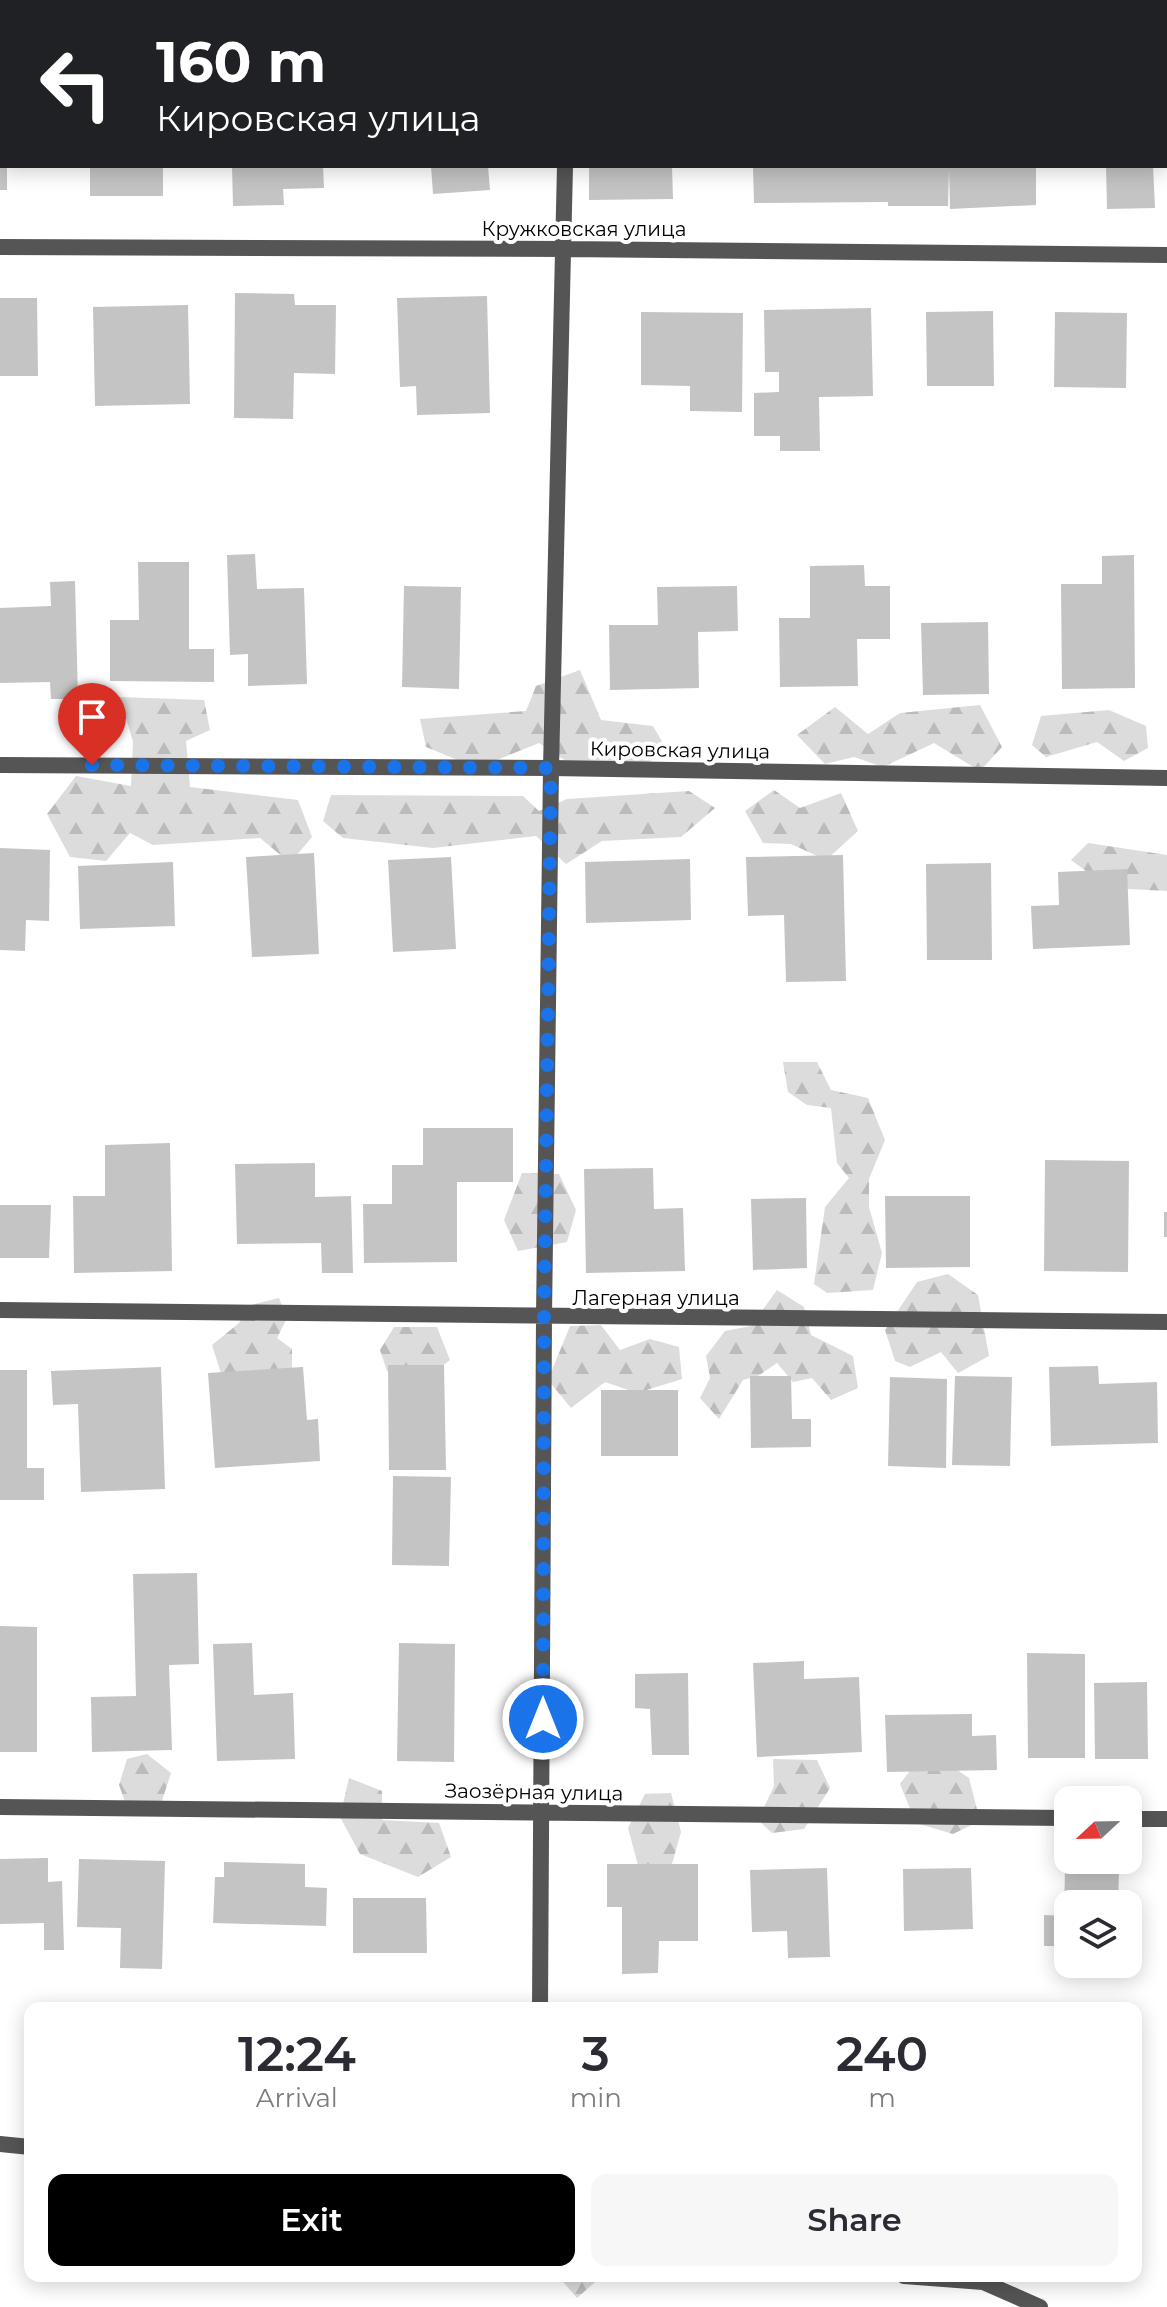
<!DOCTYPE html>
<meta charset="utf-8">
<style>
body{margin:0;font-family:Montserrat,sans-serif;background:#f7f7f7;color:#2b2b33;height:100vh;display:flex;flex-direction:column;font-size:30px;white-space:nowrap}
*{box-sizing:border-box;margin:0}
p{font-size:26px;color:#7c7c81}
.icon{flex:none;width:44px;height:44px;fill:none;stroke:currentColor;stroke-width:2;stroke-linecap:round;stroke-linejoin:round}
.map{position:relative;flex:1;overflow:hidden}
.panel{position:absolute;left:24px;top:2002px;width:1118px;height:280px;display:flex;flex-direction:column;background:#fff;border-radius:16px;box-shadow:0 4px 20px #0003}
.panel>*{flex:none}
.top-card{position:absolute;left:0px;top:0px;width:1168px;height:168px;box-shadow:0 4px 20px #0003;background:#202124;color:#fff;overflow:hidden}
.needle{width:52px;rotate:248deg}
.buttons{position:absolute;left:1054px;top:1786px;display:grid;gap:16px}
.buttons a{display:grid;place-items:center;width:88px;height:88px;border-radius:16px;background:#fff;box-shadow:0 4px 20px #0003;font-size:40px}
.pin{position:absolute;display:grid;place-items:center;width:68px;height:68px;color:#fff;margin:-82px -34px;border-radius:50% 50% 50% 0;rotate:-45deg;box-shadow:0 0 8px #0007}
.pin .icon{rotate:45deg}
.me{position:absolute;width:88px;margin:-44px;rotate:0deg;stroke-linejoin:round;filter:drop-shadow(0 0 6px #0008)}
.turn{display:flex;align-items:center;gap:28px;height:168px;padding:0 24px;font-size:36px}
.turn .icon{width:104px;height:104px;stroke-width:2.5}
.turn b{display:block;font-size:56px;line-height:68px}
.eta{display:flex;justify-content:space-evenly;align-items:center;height:136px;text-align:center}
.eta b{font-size:48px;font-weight:600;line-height:56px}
.action{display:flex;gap:16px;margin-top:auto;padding:16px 24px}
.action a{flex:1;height:92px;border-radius:16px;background:#000;color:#fff;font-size:32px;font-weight:600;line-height:92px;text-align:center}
.action a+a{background:#f7f7f7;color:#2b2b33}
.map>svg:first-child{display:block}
.forest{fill:url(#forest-firs)}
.building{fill:#c4c4c4}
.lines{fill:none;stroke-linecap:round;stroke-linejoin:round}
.service{stroke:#555;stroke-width:16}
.minor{stroke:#555;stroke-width:16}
.tertiary{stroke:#555;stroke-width:16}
.route{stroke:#1a73e8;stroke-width:14;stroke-dasharray:0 25.2}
.labels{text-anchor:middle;stroke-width:8;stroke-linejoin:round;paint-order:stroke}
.street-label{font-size:20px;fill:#000;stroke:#fff}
</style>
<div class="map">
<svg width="1167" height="2307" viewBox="0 0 1167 2307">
<defs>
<pattern id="forest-firs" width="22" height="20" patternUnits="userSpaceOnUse" patternTransform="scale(2)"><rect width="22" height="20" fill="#dcdcdc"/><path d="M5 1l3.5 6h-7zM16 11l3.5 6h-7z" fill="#bbb"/></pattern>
</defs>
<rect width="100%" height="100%" fill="#fff"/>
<!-- forest -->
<path class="forest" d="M580 670 601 720 653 726 667 750 640 768 566 761 539 743 477 768 426 747 420 719 526 711 536 686Z
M120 697 204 700 210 730 186 741 190 787 298 800 312 837 290 863 260 838 153 845 130 833 106 861 70 857 47 814 76 776 131 786 133 742Z
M980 705 1002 747 980 771 934 743 883 767 854 757 825 764 797 735 835 707 868 734 900 713Z
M1109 710 1146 726 1148 748 1124 761 1097 742 1046 757 1032 745 1041 716Z
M774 790 800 808 841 793 858 831 826 860 791 844 763 843 745 811Z
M689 791 715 808 681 837 602 841 566 864 536 836 433 848 343 838 323 821 331 795 523 796 539 811 567 799Z
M1088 843 1167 855V891L1109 888 1071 860Z
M783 1062H817L831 1090 868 1098 885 1140 869 1179V1207L882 1253 873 1290 827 1293 814 1284 825 1207 849 1178 837 1163 831 1108 807 1105 788 1092Z
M522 1173 559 1174 576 1210 567 1242 518 1251 504 1220Z
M948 1274 978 1295 989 1356 958 1373 941 1352 910 1367 895 1361 885 1330 917 1282Z
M777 1290 804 1307 811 1335 853 1356 858 1388 831 1400 812 1378 793 1382 777 1363 758 1376 743 1380 719 1419 700 1398 710 1378 706 1356 725 1331 751 1326Z
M279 1298 287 1318 277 1338 292 1349V1375L224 1383 212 1345 239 1323 247 1306Z
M601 1325 620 1350 650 1339 679 1347 682 1379 637 1393 605 1382 571 1408 548 1380 570 1326Z
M394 1327H437L450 1360 424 1380 387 1371 380 1350Z
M926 1749 969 1778 980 1821 953 1834 916 1823 900 1784Z
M147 1754 171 1773 158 1813H129L119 1785 127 1759Z
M773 1759 817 1760 830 1788 804 1829 772 1833 758 1820 774 1786Z
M349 1778 382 1791V1820L439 1823 451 1857 418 1877 360 1854 340 1817Z
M671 1793 681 1832 672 1864 639 1869 628 1828 645 1794Z
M558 2276H602L577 2298Z"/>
<!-- building -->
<path class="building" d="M0 166H7V190H0Z
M90 166H163V196H90Z
M232 166H323L324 188 283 189 284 205 233 206Z
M431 166H488L490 190 433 194Z
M589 166H672L673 199 589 200Z
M753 166H1036V205L950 209 949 169 948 206H888V202L754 203Z
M1106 166H1153L1155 208 1107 209Z
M235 293 294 294 295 305H336L335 374 294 373 293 419 234 418Z
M487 296 490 413 417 415 416 386 400 387 397 298Z
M0 298H37L38 376H0Z
M188 305 190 404 95 406 93 307Z
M871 308 873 396 819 397 820 451H780V436H754V393L779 392V372H765L764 310Z
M993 311 994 386H927L926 312Z
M641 312 743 313 742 412 690 411V386L641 385Z
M1055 312 1127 313 1126 388 1054 387Z
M255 554 257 589 304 588 307 684 248 686V654L230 655 227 555Z
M1134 555 1135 688 1062 689 1061 584H1102V556Z
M138 562H189V649H214V682L110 681V620H139Z
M864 565 865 586H890V639H857L858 686 780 687 779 618H810V566Z
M75 581 78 699H51L50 682 0 683V608L51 606 50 582Z
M404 586 461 587 459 689 402 687Z
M737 586 738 631 698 632 699 688 610 690 609 625H658L657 587Z
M988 622 989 694 923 695 921 623Z
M0 848 50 850 49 921 26 920 25 951 0 950Z
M314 853 319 954 252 957 246 857Z
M843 855 846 981 786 982 784 915 748 916 746 857Z
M451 857 456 949 393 952 388 860Z
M690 859 691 920 586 923 585 862Z
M173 862 175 926 80 929 78 866Z
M991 863 992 960H927L926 864Z
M1127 869 1130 945 1033 949 1031 906 1059 905 1058 872Z
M423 1128H513V1182H457V1262L364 1263 363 1204H392V1165H423Z
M170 1143 172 1271 74 1273 73 1196H105V1145Z
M1045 1160 1129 1161 1128 1272 1044 1271Z
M315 1163V1197L351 1196 353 1273H322L321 1243 237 1244 235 1164Z
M653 1168 654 1209 683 1208 685 1271 586 1273 584 1169Z
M885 1196H970V1267L886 1268Z
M806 1198 807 1268 753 1270 751 1199Z
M0 1205H51L49 1258H0Z
M1164 1212H1167V1237H1164Z
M388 1365H444L446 1470H389Z
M1098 1366 1099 1384 1157 1382 1158 1443 1051 1446 1049 1367Z
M161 1367 165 1489 81 1492 78 1404 53 1405 51 1371Z
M303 1367 307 1420 318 1419 320 1461 215 1468 208 1373Z
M0 1370H27V1468H44V1500H0Z
M750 1376H791L792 1419H811V1447L751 1448Z
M955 1376 1012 1377 1010 1466 952 1465Z
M890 1377 947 1379 946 1468 888 1466Z
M601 1390H678V1456H601Z
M393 1476 451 1477 449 1566 392 1565Z
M197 1573 199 1664 169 1665 172 1750 92 1752 91 1697 136 1696 133 1574Z
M0 1626 37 1627V1752H0Z
M252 1643 254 1695 293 1693 295 1759 217 1761 213 1644Z
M399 1643 455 1644 454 1762 397 1761Z
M1027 1653 1085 1654V1758H1028Z
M804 1661V1679L859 1677 862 1752 757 1757 753 1663Z
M688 1673 689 1755H652L650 1709 635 1708V1674Z
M1147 1682 1148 1759H1095L1094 1683Z
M972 1714V1736L996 1735 997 1770 887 1772 885 1715Z
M48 1858V1882L62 1881 64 1950H44V1923L0 1924V1859Z
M79 1859 165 1861 162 1969 120 1968 121 1928 77 1927Z
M224 1862 305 1864V1887L327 1888 326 1926 213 1923 215 1877H224Z
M607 1864H698V1941H659L658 1973 622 1974V1907H607Z
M827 1868 830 1957 788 1958 787 1931 752 1932 750 1870Z
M971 1868 973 1929 904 1931 903 1869Z
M1065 1869 1119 1871 1118 1904H1068V1946H1044V1915L1064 1916Z
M353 1898H426L427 1953H353Z"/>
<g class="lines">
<!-- service -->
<path class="service" d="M0 2144 30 2147"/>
<!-- minor -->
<path class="minor" d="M566 2V0
M0 247 565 249 1167 255
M0 1310 1167 1322
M0 1807 1068 1818
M1128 1819H1167
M540 2008 544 1317 551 768 565 166
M904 2276 983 2282 1040 2307"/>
<!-- tertiary -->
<path class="tertiary" d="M0 765 551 768 1167 778"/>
</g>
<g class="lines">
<!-- route -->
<path class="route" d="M92 765 551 768 544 1317 543 1719"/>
</g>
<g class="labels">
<!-- street labels -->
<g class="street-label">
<text x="584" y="236">Кружковская улица</text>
<text transform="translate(680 750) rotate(1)" y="7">Кировская улица</text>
<text x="656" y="1305">Лагерная улица</text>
<text transform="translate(534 1792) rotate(1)" y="7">Заозёрная улица</text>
</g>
</g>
</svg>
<div class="buttons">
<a><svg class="needle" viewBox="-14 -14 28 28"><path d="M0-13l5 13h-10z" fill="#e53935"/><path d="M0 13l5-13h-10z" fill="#7c7c81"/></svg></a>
<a><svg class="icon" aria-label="layers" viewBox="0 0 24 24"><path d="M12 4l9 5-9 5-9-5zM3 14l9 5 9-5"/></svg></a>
</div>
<div class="pin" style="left:92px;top:765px;background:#d93025"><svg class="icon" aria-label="arrive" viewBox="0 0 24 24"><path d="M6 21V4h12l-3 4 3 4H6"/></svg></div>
<svg class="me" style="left:543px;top:1719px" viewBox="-20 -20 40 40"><circle r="17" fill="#1a73e8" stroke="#fff" stroke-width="3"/><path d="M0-11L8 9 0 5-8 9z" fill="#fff"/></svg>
<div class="top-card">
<div class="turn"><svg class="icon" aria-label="left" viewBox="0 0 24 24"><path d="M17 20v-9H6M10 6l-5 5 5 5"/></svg><div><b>160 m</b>Кировская улица</div></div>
</div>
<section class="panel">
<div class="eta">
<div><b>12:24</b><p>Arrival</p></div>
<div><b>3</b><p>min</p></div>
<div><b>240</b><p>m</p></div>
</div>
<div class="action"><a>Exit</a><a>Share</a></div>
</section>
</div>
